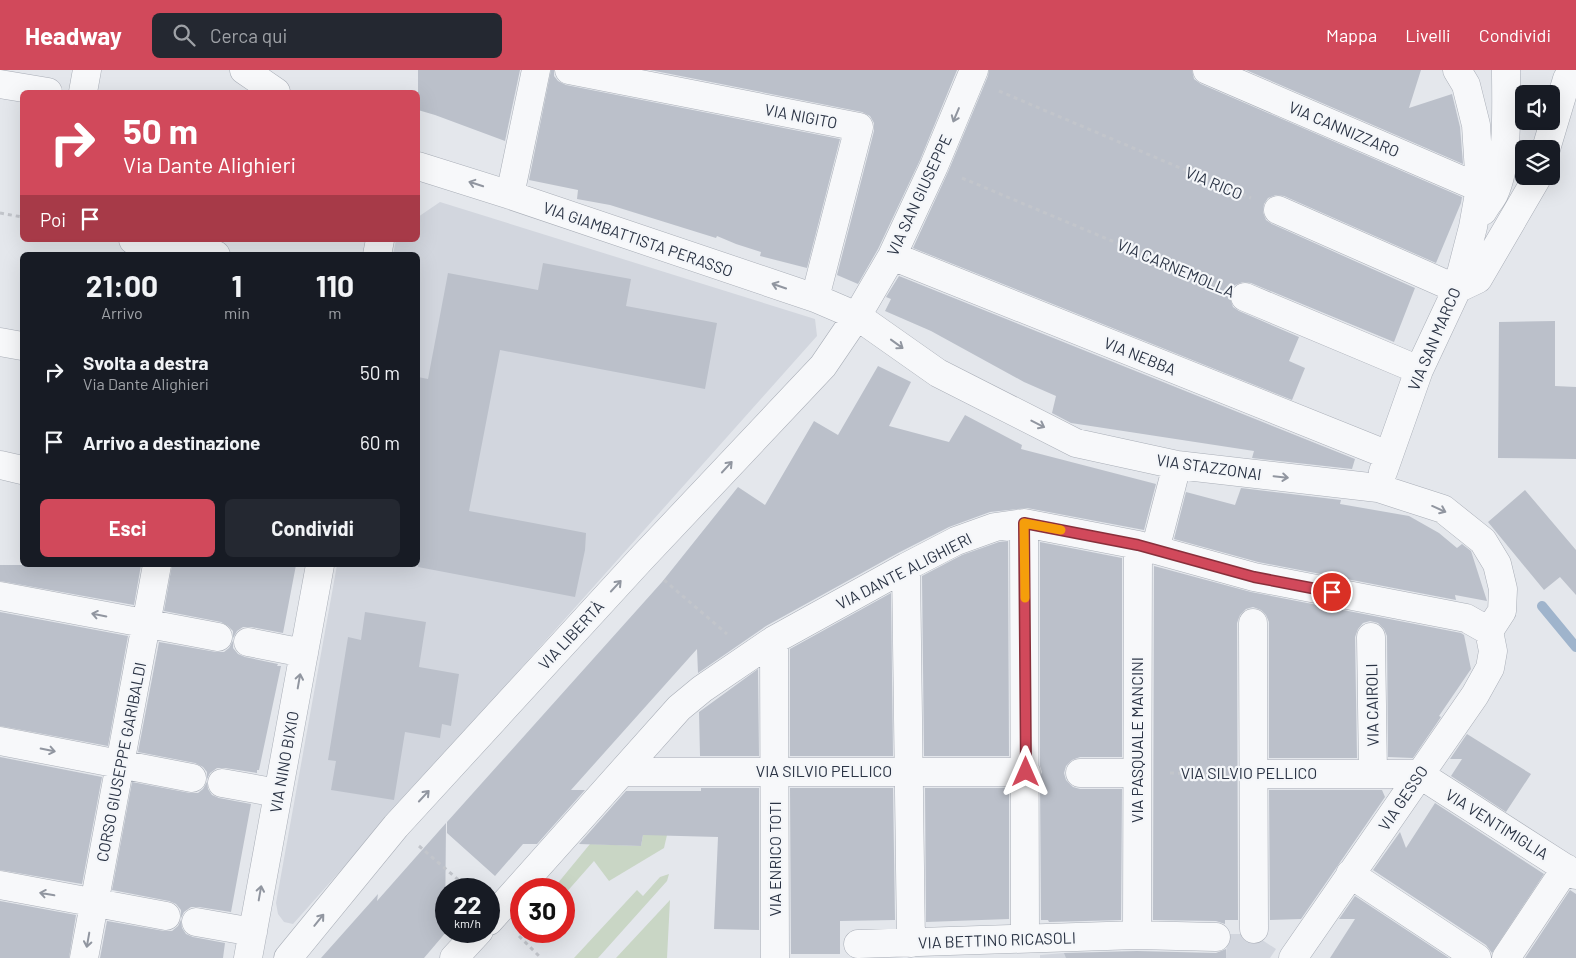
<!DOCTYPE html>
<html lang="it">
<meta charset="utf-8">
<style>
body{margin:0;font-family:Barlow,sans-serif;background:#242831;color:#f1f3f6;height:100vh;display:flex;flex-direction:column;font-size:19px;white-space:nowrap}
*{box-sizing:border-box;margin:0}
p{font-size:16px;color:#9ea1a6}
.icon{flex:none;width:28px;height:28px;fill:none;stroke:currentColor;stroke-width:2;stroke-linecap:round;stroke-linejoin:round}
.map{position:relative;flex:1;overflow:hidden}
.drawer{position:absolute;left:20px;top:182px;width:400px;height:315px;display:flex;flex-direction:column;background:#171b24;border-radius:8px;box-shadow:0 5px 20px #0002}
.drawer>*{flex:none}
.hud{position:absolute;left:20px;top:20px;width:400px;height:152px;border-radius:8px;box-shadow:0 5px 20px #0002;background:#d1495b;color:#fff;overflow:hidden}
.controls{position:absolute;left:1515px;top:15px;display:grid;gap:10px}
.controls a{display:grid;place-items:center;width:45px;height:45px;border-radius:8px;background:#171b24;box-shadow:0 5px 20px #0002;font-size:25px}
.speed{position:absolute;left:435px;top:808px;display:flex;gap:10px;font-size:25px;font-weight:700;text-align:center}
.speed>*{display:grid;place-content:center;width:65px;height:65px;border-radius:50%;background:#171b24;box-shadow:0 5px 20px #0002;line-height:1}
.speed small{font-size:12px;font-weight:400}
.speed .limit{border:8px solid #d22;background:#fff;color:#111}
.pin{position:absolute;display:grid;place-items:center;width:42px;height:42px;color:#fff;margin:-21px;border:2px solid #fff;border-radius:50%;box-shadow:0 1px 5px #0007}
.me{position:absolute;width:55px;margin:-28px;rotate:0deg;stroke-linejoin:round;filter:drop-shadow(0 0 4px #0008)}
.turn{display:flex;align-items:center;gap:18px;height:105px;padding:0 20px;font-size:22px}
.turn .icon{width:65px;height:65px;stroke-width:2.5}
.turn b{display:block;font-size:35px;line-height:42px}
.then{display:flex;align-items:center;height:48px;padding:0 20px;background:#0003;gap:10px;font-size:19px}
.eta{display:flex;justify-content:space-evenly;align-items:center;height:85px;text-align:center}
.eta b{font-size:30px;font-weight:700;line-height:35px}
.action{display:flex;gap:10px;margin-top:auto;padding:10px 20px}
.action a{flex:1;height:58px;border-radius:8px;background:#d1495b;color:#fff;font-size:20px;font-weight:700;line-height:58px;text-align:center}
.action a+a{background:#242831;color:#f1f3f6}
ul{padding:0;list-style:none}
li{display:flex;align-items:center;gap:15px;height:70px;padding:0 20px}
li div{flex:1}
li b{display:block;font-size:19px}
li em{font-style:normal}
header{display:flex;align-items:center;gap:30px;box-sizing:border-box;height:70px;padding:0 25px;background:#d1495b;color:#fff}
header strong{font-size:24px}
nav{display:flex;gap:28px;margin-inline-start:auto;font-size:18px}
.search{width:350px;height:45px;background:#242831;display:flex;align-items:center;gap:12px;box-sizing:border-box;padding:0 18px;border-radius:8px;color:#9ea1a6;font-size:19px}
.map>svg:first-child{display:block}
.built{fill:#d2d6de}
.green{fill:#c9d6c5}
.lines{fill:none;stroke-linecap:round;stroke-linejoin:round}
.stream{stroke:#9fb4cc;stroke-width:10}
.building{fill:#bbc0ca}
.minor-casing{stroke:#a9aeb7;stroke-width:29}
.path{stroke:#c2c5cb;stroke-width:3;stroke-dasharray:4 4;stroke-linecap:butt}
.minor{stroke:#f7f8fa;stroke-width:28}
.oneway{stroke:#9196a0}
.route-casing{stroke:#882f3b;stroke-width:12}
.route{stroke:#d1495b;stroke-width:9}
.slow{stroke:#f59e0b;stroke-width:9}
.labels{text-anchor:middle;stroke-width:4.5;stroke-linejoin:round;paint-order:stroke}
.street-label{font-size:16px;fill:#2b3445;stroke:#f4f6f9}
</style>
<header>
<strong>Headway</strong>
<div class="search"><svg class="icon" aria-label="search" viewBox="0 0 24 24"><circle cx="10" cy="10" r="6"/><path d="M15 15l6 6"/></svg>Cerca qui</div>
<nav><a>Mappa</a><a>Livelli</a><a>Condividi</a></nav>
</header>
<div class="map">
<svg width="1576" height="888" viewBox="0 0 1576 888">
<rect width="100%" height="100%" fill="#e4e7ec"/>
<!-- built -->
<path class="built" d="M440 132 815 249 817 266 293 854 284 852 278 844 276 833 337 495H418V185H393L396 170H418V147Z
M1227 864H1253L1276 879 1270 888H1040V885L1064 883 1226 886Z"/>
<!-- green -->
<path class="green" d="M643 765H667L664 778 609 811 594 791 564 825V819H553L590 774 641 776Z
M669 804 667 811 598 888H574L637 820 643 826 660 807Z
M670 830 667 888H616Z"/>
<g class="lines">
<!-- stream -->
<path class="stream" d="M1542 536 1576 577"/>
</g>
<!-- building -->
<path class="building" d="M418 0H520L505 71 435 45 418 40Z
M551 0H554V6L558 11 566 15 840 69 807 198 760 186 761 182 736 174 717 166 716 168 610 135 577 129 578 120 529 110Z
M650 0H957L920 90 878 179 858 214 837 205 874 61V53L870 46 862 42Z
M989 0H1192L1194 9 1201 14 1462 127 1461 133 1436 193 1284 126 1276 125 1268 128 1264 134 1263 142 1266 150 1272 154 1415 218 1394 272 1251 213 1243 212 1235 215 1230 221V228L1233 237 1239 241 1299 267 1289 291 1305 298 1292 330 913 178 948 102 988 6Z
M1246 0H1421L1409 38 1452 24 1460 57 1463 94Z
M543 193 631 209 626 236 717 253 705 319 500 280 469 441 586 463 585 480 575 527 418 497V307L428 309 448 203 538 220Z
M899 206 1355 389 1352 399 1252 388 1254 381 1071 353 1052 343 1056 326 1024 312 931 261 885 241 891 229 886 227Z
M1555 251V316L1576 317V389L1498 388 1499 252Z
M878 296 911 312 889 356 949 372 965 345 1022 375 1021 379 1156 414 1144 460 1027 438 990 442 949 457 898 483 766 556 698 603 697 579 571 720H585L537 774H523L495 806 447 763V752L662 512 738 417 765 435 814 351 838 365Z
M1241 418 1341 430 1340 434 1409 446 1439 463 1457 478 1462 474 1471 481 1487 531 1455 525 1456 530 1258 492 1174 469 1186 422 1235 435Z
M1525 420 1576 480V525L1560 507 1544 520 1488 452Z
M1008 471 1009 686H924L922 506 962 485 999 472Z
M1040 472 1122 488V687H1080L1072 690 1066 696 1064 703 1066 710 1073 717 1080 719H1122L1121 850 1049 852 1048 850H1041L1040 707 1042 702 1040 696Z
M0 495H141L134 535 0 511Z
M172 495H296L283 563 251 557H243L237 561 233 568V561L228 556 221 552 164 541Z
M1154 496 1251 522 1461 563 1464 565 1471 599 1439 646 1441 647 1413 688 1388 687 1387 566 1384 559 1378 553 1370 551 1363 553 1358 559 1355 567 1357 688H1269V552L1266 545 1261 540 1253 537 1246 539 1240 545 1237 553 1238 850H1225V854L1216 851 1153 850Z
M891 523 893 686H790V579Z
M0 542 128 566 108 676 0 656Z
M365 542 426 552 419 597 459 604 451 656 442 654 440 668 405 662 394 730 331 720 336 691 328 690 348 567 361 570Z
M233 571V578L238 584 245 587 278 594 277 596H281L259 700H257V703L225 698H217L210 703 207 709V702L203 697 195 693 138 682 159 572 216 582H224L229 578Z
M758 599 759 686H700L699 642Z
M1467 664 1531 704 1506 742 1451 706 1462 689H1450Z
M0 687 102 707 82 814 0 800Z
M132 712 190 723H198L203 719 207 712 208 719 212 725 219 728 251 734 231 842 199 837H191L184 842 181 848V840L176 834 169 831 112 820Z
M701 718H759V860L714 859 718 767 643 765 641 776 579 774 626 721H701Z
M790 718H893L895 850 840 851V884H791Z
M925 718H1009V849L926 852Z
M1269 720H1382L1385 727 1301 849 1270 850Z
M1435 733 1544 804 1492 883 1486 875 1373 800 1400 762 1406 778Z
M446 753 445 861H447L424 888H321L378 824 377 831Z
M1570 820 1576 824V888H1525Z
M1355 826 1449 888H1330L1355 849H1339Z
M0 831 76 845 69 888H0Z
M181 850 182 858 186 864 193 867 225 873 223 888H100L107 851 164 861H172L178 856Z
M1226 879V888H1066L1064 883 1137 881 1216 883Z"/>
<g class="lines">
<defs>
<path id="minor" d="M244 0 276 22
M569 0 859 57 815 228
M1207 0 1480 118
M0 14 48 22
M83 22 87 0
M1546 79 1567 9 1572 0
M418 96 510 125 815 228 857 246 938 303 1076 373 1177 395 1378 418 1443 439 1483 471 1497 494 1503 519 1502 541 1489 561
M510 125 536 0
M1278 140 1457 219
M1483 141C1486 135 1491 130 1494 124 1509 91 1506 37 1506 0
M133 170 216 185
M377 185 380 170
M892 186 1388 385
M1457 219 1478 209 1538 106
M1245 227 1419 300
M0 272 22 276
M0 395 22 400
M1383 402 1419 300 1457 219 1473 157 1480 118 1476 55 1466 15 1457 0
M1024 453 1025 868
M1155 480 1177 395
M906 497 911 873
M0 526 218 567
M1253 553 1254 859
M1371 567 1373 703
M774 570 775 888
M248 572 304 583
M0 671 192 708
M623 702H1026
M1080 703H1137
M1253 704H1419L1576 805
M222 713 278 723
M1350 804 1477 888
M0 815 166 846
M489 851 679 638 702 619 774 570 906 497 956 471 995 457 1024 453 1138 475 1254 507 1466 548 1489 561
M196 852 253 862
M1137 865 1138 475
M858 874 1137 865 1216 867
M84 888 157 495
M248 888 320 495
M288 888 396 756 640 490 823 296 857 246 892 186 934 96 974 0
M454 888 479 861
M1293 888 1475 625 1490 598 1493 581 1489 561
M1506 888 1566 798"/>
</defs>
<!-- minor casing -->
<use href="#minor" class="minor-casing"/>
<!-- path -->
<path class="path" d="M999 21 1251 128
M962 108 1217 215
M0 143 22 147
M664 510 727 564
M1170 703 1221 704
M419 776 469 819
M519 866 541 888"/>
<!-- minor -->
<use href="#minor" class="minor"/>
</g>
<!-- one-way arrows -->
<defs><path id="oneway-shaft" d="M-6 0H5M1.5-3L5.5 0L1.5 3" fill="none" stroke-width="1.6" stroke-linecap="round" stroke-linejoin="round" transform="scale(1.25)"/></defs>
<g class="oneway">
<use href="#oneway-shaft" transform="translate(956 45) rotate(113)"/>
<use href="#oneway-shaft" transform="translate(476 114) rotate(-162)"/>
<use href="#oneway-shaft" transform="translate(779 216) rotate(-161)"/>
<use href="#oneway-shaft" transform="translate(897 274) rotate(36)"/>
<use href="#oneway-shaft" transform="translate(1038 354) rotate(27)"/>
<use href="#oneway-shaft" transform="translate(727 397) rotate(-47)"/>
<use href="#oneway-shaft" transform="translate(1281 407) rotate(6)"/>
<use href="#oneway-shaft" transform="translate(1439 439) rotate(24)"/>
<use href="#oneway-shaft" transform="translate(616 516) rotate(-47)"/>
<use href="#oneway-shaft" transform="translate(99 545) rotate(-169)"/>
<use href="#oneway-shaft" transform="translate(299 611) rotate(-80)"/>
<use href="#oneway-shaft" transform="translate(48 680) rotate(11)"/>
<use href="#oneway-shaft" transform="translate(424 726) rotate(-47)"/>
<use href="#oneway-shaft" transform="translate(260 823) rotate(-80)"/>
<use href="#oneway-shaft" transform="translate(47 824) rotate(-170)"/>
<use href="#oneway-shaft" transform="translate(319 850) rotate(-51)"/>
<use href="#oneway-shaft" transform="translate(88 870) rotate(100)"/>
</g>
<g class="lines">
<defs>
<path id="route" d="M1026 702 1024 453 1138 475 1254 507 1332 522"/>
</defs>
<!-- route casing -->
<use href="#route" class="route-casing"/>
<!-- route -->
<use href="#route" class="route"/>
<!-- slow -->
<path class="slow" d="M1025 528 1024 453 1061 460"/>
</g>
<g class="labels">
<!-- street labels -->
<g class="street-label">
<text transform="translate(801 46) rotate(11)" y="6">VIA NIGITO</text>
<text transform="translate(1344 59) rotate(23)" y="6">VIA CANNIZZARO</text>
<text transform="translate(1214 113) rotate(23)" y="6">VIA RICO</text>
<text transform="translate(919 125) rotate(-65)" y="6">VIA SAN GIUSEPPE</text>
<text transform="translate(638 169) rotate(19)" y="6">VIA GIAMBATTISTA PERASSO</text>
<text transform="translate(1176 198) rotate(23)" y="6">VIA CARNEMOLLA</text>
<text transform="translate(1434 269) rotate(-67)" y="6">VIA SAN MARCO</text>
<text transform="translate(1140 286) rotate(22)" y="6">VIA NEBBA</text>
<text transform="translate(1209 397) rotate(8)" y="6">VIA STAZZONAI</text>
<text transform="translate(904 501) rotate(-27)" y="6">VIA DANTE ALIGHIERI</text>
<text transform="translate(571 565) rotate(-47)" y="6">VIA LIBERTÀ</text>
<text transform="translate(1372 635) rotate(-91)" y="6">VIA CAIROLI</text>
<text transform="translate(1137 670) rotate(-90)" y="6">VIA PASQUALE MANCINI</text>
<text transform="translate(121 692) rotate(-79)" y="6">CORSO GIUSEPPE GARIBALDI</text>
<text transform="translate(284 692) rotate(-80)" y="6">VIA NINO BIXIO</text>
<text x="824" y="707">VIA SILVIO PELLICO</text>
<text x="1249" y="709">VIA SILVIO PELLICO</text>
<text transform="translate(1403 728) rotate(-56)" y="6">VIA GESSO</text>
<text transform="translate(1497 754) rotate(32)" y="6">VIA VENTIMIGLIA</text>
<text transform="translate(775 789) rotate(-90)" y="6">VIA ENRICO TOTI</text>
<text transform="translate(997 870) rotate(-2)" y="6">VIA BETTINO RICASOLI</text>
</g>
</g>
</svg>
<div class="controls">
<a><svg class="icon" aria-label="sound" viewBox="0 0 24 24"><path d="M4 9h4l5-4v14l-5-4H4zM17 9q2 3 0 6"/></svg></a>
<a><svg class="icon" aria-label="layers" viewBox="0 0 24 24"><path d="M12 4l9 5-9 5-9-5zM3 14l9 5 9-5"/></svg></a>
</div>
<div class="speed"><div>22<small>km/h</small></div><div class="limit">30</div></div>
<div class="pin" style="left:1332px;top:522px;background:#d93025"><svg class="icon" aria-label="arrive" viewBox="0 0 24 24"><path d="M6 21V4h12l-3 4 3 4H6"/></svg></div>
<svg class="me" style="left:1026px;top:702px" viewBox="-20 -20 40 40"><path d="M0-17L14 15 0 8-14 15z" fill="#d1495b" stroke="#fff" stroke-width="4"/></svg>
<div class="hud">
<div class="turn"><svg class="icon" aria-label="right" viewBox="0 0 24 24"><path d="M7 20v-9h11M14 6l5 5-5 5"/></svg><div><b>50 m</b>Via Dante Alighieri</div></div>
<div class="then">Poi<svg class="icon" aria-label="arrive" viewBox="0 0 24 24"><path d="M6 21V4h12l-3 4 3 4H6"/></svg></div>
</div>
<section class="drawer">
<div class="eta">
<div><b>21:00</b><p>Arrivo</p></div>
<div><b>1</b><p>min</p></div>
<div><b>110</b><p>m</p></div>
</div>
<ul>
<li><svg class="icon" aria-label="right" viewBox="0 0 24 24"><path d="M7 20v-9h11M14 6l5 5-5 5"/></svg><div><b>Svolta a destra</b><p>Via Dante Alighieri</p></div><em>50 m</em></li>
<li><svg class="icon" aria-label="arrive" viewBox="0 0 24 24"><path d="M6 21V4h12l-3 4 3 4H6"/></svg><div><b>Arrivo a destinazione</b></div><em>60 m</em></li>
</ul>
<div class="action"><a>Esci</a><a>Condividi</a></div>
</section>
</div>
